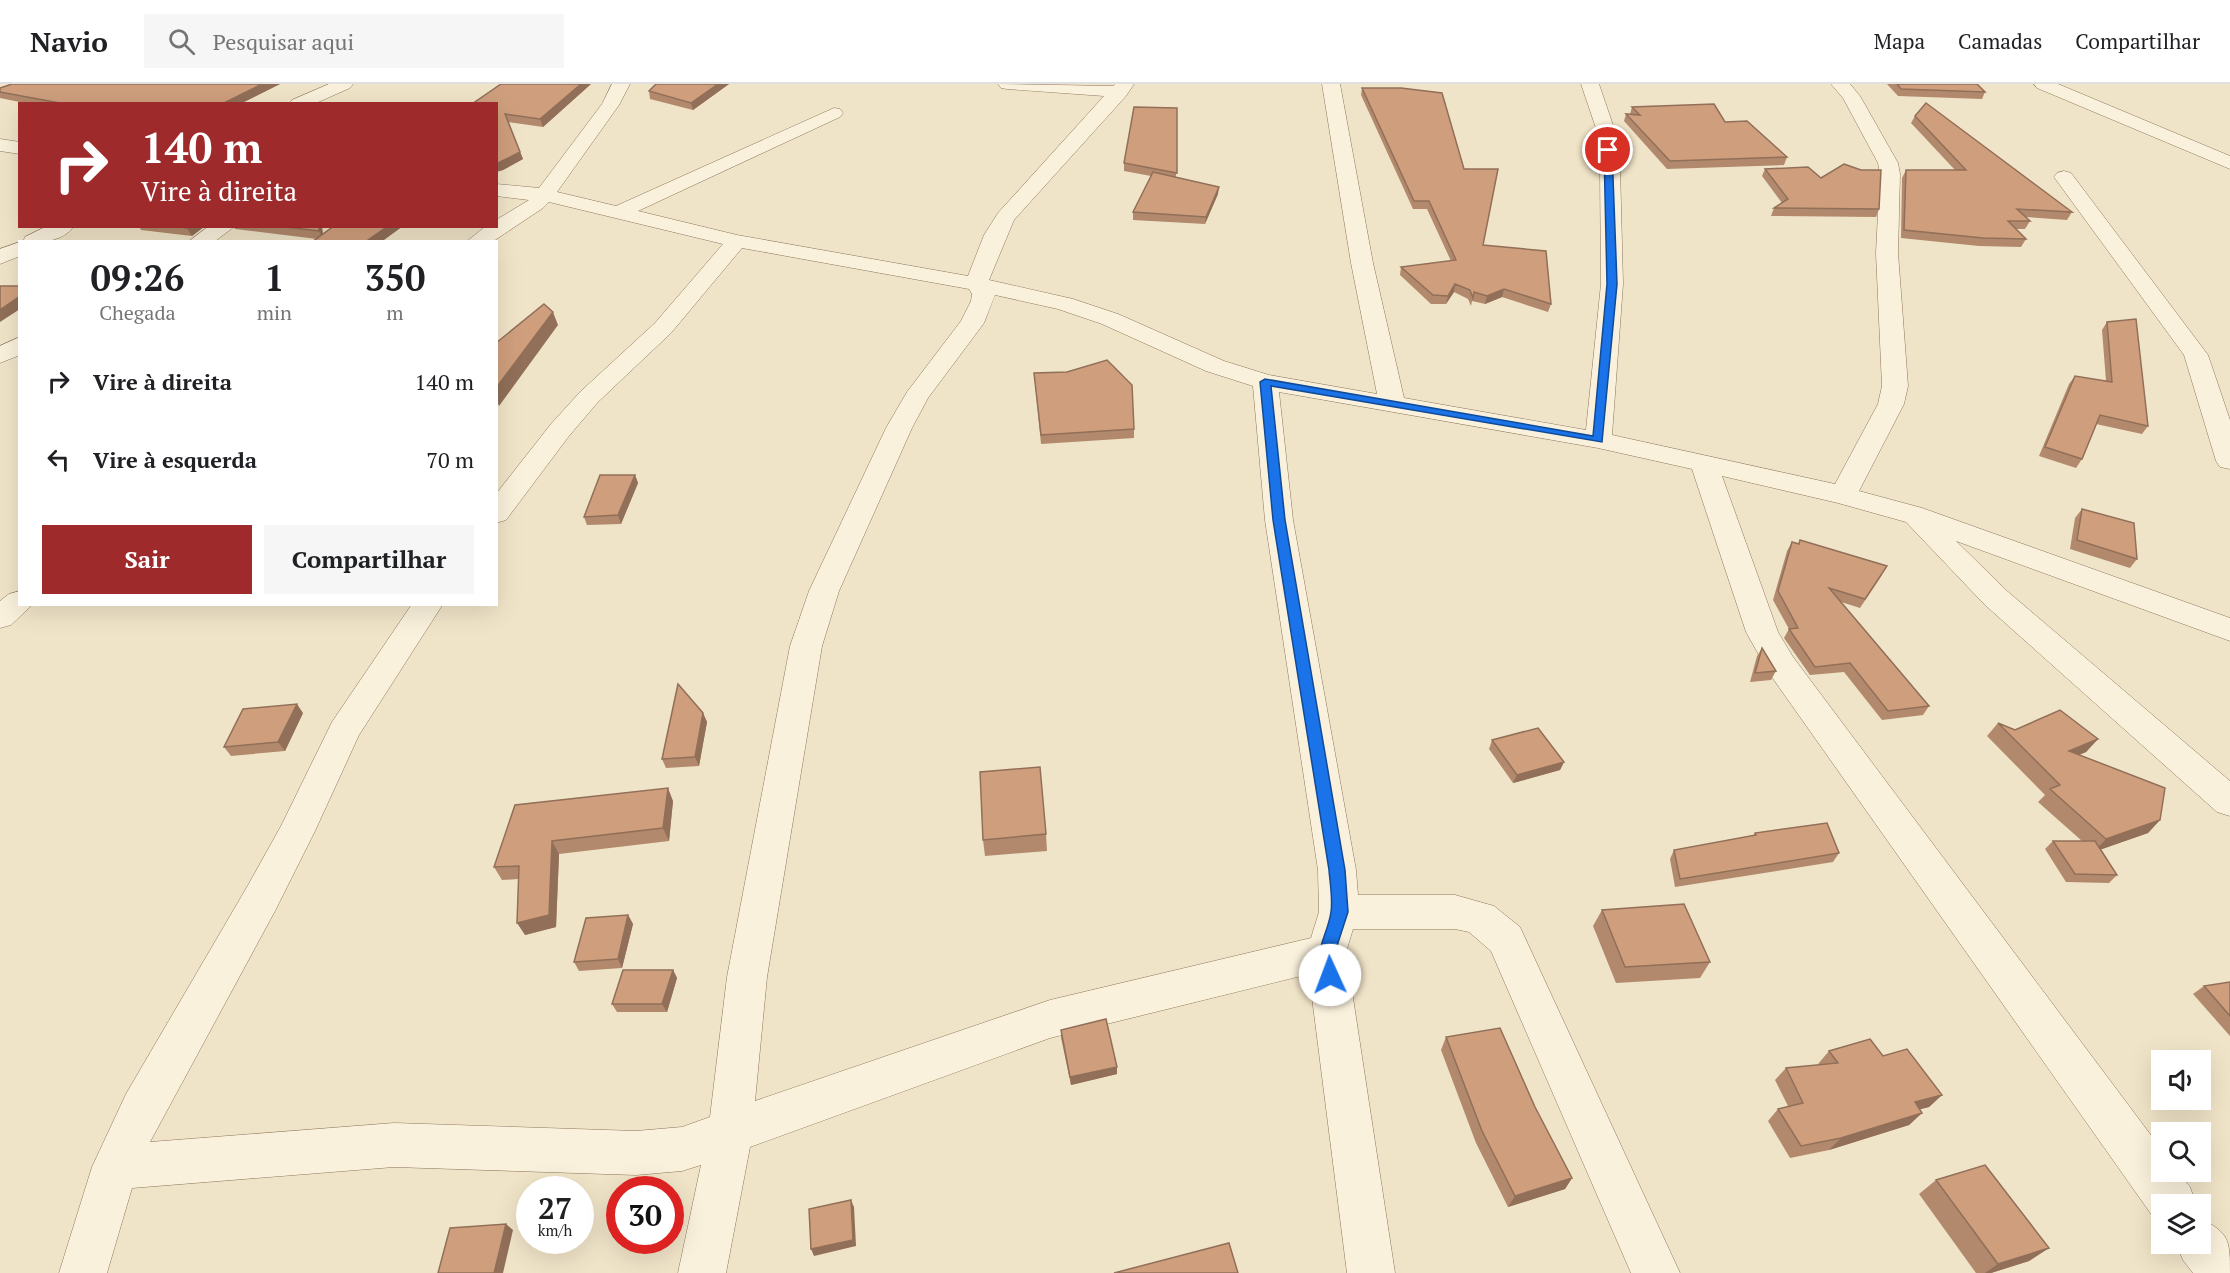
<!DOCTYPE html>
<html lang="pt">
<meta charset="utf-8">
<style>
body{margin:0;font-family:"PT Serif",serif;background:#f6f6f6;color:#202124;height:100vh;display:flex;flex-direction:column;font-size:22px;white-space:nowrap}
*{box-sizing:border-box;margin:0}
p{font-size:20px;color:#757577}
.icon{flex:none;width:33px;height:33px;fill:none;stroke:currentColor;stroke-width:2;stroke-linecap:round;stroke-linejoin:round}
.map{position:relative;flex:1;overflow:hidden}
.details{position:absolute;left:18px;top:156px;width:480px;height:366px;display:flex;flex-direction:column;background:#fff;border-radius:0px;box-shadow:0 6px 24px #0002}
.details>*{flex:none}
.banner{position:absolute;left:18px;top:18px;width:480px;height:126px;border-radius:0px;box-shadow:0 6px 24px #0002;background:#9e2a2b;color:#fff;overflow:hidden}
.fabs{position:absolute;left:2151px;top:966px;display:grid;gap:12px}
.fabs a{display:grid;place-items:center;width:60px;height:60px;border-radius:0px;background:#fff;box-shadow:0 6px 24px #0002;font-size:30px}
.speed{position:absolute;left:516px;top:1092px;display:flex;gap:12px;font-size:30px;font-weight:700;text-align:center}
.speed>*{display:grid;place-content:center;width:78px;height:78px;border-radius:50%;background:#fff;box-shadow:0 6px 24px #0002;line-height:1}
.speed small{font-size:15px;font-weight:400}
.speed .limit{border:9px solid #d22;background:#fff;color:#111}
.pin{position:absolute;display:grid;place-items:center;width:51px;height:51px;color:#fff;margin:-26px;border:3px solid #fff;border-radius:50%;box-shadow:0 2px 6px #0007}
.me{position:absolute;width:66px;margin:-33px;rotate:358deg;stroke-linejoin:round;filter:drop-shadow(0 0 4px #0008)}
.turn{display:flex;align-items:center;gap:21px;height:126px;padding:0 24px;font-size:27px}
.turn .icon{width:78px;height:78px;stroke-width:2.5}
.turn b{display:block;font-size:42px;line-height:51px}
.eta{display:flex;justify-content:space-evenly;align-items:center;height:102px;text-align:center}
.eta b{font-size:36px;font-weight:800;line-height:42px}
.cta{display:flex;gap:12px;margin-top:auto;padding:12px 24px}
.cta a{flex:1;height:69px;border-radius:0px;background:#9e2a2b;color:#fff;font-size:24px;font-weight:800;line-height:69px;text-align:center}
.cta a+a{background:#f6f6f6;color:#202124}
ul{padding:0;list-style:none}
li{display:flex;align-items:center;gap:18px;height:78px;padding:0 24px}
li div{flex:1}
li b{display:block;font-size:22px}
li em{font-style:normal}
header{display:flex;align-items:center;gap:36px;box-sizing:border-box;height:84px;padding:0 30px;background:#fff;border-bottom:2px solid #e0e0e0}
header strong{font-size:28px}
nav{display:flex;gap:33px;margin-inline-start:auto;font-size:21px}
.search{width:420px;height:54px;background:#f6f6f6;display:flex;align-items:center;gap:15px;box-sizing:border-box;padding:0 21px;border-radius:0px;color:#757577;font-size:22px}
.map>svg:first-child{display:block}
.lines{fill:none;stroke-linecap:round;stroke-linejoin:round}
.minor-casing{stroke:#8d765c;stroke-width:1}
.minor{fill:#faf1dc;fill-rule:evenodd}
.wall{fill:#b2896c}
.shaded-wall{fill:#916f58}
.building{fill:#cf9f7d;stroke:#916f58;stroke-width:1.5}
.route{fill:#1a73e8;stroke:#114b97;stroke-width:1.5}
</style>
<header>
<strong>Navio</strong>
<div class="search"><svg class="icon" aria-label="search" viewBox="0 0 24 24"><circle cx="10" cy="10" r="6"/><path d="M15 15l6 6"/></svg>Pesquisar aqui</div>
<nav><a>Mapa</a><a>Camadas</a><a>Compartilhar</a></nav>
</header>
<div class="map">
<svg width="2230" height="1189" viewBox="0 0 2230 1189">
<rect width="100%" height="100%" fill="#f0e4c8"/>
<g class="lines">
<defs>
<path id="minor" d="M329 0H353L350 4 314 20H289L292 16Z
M612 0H630L619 21 557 108 616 122 834 24 840 25 843 29 840 33 638 127 737 151 968 192 984 151 998 129 1104 12 1007 5 1001 4 998 0 1113 2 1115 0H1134L1126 12 1014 136 989 196 1073 215 1118 230 1224 277 1269 291 1377 310 1351 179 1322 0H1340L1373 179 1404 314 1586 346 1601 200 1600 83 1598 50 1581 0H1599L1616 50 1620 83 1623 200 1612 351 1835 400 1878 320 1882 302 1876 169 1880 90 1878 79 1843 14 1831 0H1850L1860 12 1898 79 1900 90 1898 169 1908 302 1904 320 1859 407 1922 424 2230 534V557L1956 457 2007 507 2230 697V732L2217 728 1985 521 1906 438 1838 419 1722 392 1778 548 1793 573 2162 1066V1088H2178L2190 1103 2196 1120H2162V1139L2156 1137 1769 589 1746 548 1692 385 1598 364 1279 308 1293 436 1356 786 1358 811H1455L1494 822 1520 843 1680 1189H1631L1491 867 1469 848 1455 845H1353L1346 868 1395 1189H1347L1309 890 1050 954 750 1063 726 1189H678L701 1081 682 1087 636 1091 394 1083 132 1104 107 1189H59L92 1083 126 1010 247 803 281 742 332 638 412 520H443L359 651 315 747 275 827 150 1058 394 1039 636 1047 682 1043 710 1033 727 893 790 562 809 507 886 344 907 308 961 237 971 217 972 210 969 205 742 164 671 249 598 318 569 352 506 436 496 439V410L551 340 580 308 655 239 723 160 549 118 543 124 492 158H466L486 142H496V136L529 116 496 112V100L539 104 602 20ZM995 211 1058 225 1102 240 1206 287 1253 302 1265 436 1318 786 1319 828 1311 854 1050 916 755 1017 767 893 822 562 839 507 912 344 928 314 984 239Z
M2034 0H2058L2230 72V85L2037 4Z
M0 55 20 58V70L0 67Z
M2064 87 2071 89 2208 271 2230 336V385L2220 383 2216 377 2184 271 2054 93 2057 89Z
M47 142H74C62 159 40 158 23 158L25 153Z
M209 142H235L214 158H188Z
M20 158V172L0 180V165Z
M20 253V271L0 279V262Z
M20 507V520H33L11 541 0 544V517L9 510Z
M2200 1135C2230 1148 2230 1158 2230 1189H2193L2183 1176 2176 1160H2200Z"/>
</defs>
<!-- minor casing -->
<use href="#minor" class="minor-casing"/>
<!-- minor -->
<use href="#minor" class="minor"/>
</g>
<!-- wall -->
<path class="wall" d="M12 0H280L240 20H29L0 14V4Z
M591 0 543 43 508 38 523 75 503 86 496 88V20Z
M729 0 693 26 650 15 649 7Z
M1887 0H1977L1985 8 1982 15 1898 12Z
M1362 4 1483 161 1551 220 1548 228 1502 213 1485 220 1472 217 1471 222 1468 215 1454 208 1446 220H1431L1400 191 1401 183 1451 177 1427 125H1413L1361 11Z
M1632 23 1725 38 1787 73 1784 81 1667 85 1624 37 1626 30H1630Z
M1177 24 1176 93 1218 110 1205 140 1133 136V128L1151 92 1124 87V79Z
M1915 32 2072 128 2067 136 2026 133 2030 137 2025 145H2016L2026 155 2021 163 1979 162 1901 154 1902 94 1906 86H1955L1911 39Z
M1765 85 1821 94 1879 125 1876 133 1771 132 1774 124 1782 119 1762 92Z
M139 142H205L192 152 141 146Z
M233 142H322L323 150 334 142H403L381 158H312L317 155 235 145Z
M2107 238 2148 342 2142 350 2096 340 2082 375 2076 384 2039 372 2069 300 2075 292 2106 297 2102 246Z
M1034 289 1134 345V354L1041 360Z
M635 391 638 399 621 440 587 441 584 433Z
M2082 425 2137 475 2130 484 2070 465 2075 434Z
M1800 456 1882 491 1860 524 1841 518 1929 622 1923 631 1882 636 1844 588 1810 591 1784 554 1789 545 1773 516 1787 467 1792 458 1798 460Z
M1762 564 1776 587 1771 596 1750 598 1757 572Z
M303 629 285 667 231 672 224 663Z
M703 629 707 638 699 682 666 684 662 675Z
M1998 639 2015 646 2098 655 2086 668 2079 671 2160 736 2148 749 2101 765 2117 791 2109 799 2066 798 2045 765 2053 757H2082L2038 718 2045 711 1987 652Z
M1492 656 1564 678 1560 686 1513 699 1489 665Z
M673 717 669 757 559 770 556 843 525 851 518 795 502 796 494 783 515 721Z
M1755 749 1839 769 1833 778 1675 803 1670 775 1674 766 1753 752Z
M1046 750 1047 767 985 772 983 756Z
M1602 826 1710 878 1700 894 1616 899 1593 842Z
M628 831 633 840 622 884 579 887 574 878Z
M673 886 677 894 667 928H617L612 920Z
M2230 898V952L2193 910 2204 902Z
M1061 946 1117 983V990L1071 1001 1061 954Z
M1446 953 1572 1094 1565 1105 1508 1123 1476 1059 1441 966Z
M1829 967 1883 972 1942 1011 1929 1023 1920 1025 1922 1029 1909 1041 1829 1066 1790 1074 1768 1037 1778 1025 1788 1022 1775 996 1786 984 1819 981 1818 980Z
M1936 1096 2049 1164 2029 1177 1991 1189H1976L1919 1110Z"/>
<!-- shaded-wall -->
<path class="shaded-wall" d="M262 0H280L240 20H222Z
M581 0H591L543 43 540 35Z
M718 0H729L693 26 691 19Z
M520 68 523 75 503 86 496 88V80Z
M1219 103 1218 110 1205 140 1206 133Z
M190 142H205L192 152 187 144Z
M319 142H322L323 155 319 147Z
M388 142H403L381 158H365Z
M1455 200 1454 208 1446 220 1448 212Z
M1504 205 1502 213 1485 220 1487 212Z
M20 212V225L0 238V226Z
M553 228 558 241 499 322 496 315V304Z
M635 391 638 399 621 440 618 431Z
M297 620 303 629 285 667 278 658Z
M703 629 707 638 699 682 695 673Z
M2098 655 2086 668 2058 680 2069 667Z
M1564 678 1560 686 1513 699 1517 691Z
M668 704 673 717 669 757 663 744Z
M2160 736 2148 749 2094 768 2106 755Z
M552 757 559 770 556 843 525 851 517 839Z
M628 831 633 840 622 884 618 875Z
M673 886 677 894 667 928 662 920Z
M1117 983V990L1071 1001 1070 993Z
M1942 1011 1929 1023 1902 1030 1915 1018Z
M1922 1029 1909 1041 1829 1066 1841 1054Z
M1572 1094 1565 1105 1508 1123 1515 1112Z
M851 1116 854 1123 856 1162 814 1172 811 1165Z
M506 1140 513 1146 503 1189H494Z
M2049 1164 2029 1177 1991 1189H1985L1998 1180Z"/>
<!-- building -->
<path class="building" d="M12 0H262L222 20H65L0 8V4Z
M501 0H581L540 35 505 30 520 68 496 80V20H472Z
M656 0H718L691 19 649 7Z
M1897 0H1977L1985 8 1901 5Z
M1362 4H1401L1442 9 1464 85H1498L1483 161 1546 167 1551 220 1504 205 1487 212 1474 208 1473 214 1470 206 1455 200 1448 212 1433 211 1401 183 1456 176 1429 117H1414Z
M1926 19 2072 128 2017 125 2030 137H2008L2026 155 1983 154 1904 146 1906 86H1966L1915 32Z
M1714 20 1725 38 1747 37 1787 73 1670 77 1626 30 1640 31 1632 23Z
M1134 23 1177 24V89L1124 79Z
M1844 80 1861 86H1881L1879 125 1774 124 1788 115 1765 85 1808 83 1821 94Z
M1153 88 1219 103 1206 133 1133 128Z
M172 142H190L187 144Z
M277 142H319V147Z
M334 142H388L365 158H312Z
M0 202H20V212L0 226Z
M544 220 553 228 496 304V259Z
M2136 235 2148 342 2100 331 2082 375 2045 363 2075 292 2112 298 2107 238Z
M1107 276 1132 301 1134 345 1041 351 1034 289 1067 288Z
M600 391H635L618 431 584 433Z
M2082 425 2134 439 2137 475 2077 456Z
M1800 456 1887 482 1865 515 1829 504 1929 622 1888 627 1850 579 1815 583 1789 545 1798 544 1778 507 1792 458 1799 460Z
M1762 564 1776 587 1755 589Z
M678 600 703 629 695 673 662 675Z
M297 620 278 658 224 663 243 625Z
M2060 626 2098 655 2069 667 2165 704 2160 736 2106 755 2050 705 2060 701 1998 639 2015 646Z
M1538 644 1564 678 1517 691 1492 656Z
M1040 683 1046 750 983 756 980 688Z
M668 704 663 744 552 757 549 831 517 839 519 782 494 783 515 721Z
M1827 739 1839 769 1680 795 1674 766 1756 751 1755 749Z
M2053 757H2095L2117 791 2075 790Z
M1684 820 1710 878 1625 883 1602 826Z
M628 831 618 875 574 878 586 834Z
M623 886H673L662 920H612Z
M2230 898V932L2204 902Z
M1106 935 1117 983 1070 993 1061 946Z
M1500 944 1535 1023 1572 1094 1515 1112 1482 1047 1446 953Z
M1870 955 1883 972 1907 965 1942 1011 1915 1018 1922 1029 1841 1054 1801 1062 1778 1025 1803 1019 1786 984 1838 979 1829 967Z
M1985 1081 2049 1164 1998 1180 1936 1096Z
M851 1116 853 1156 811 1165 809 1125Z
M506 1140 494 1189H438L450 1144Z
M1229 1159 1238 1189H1114Z"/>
<!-- route -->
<path class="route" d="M1608 64 1612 66 1617 200 1602 358 1271 302 1285 436 1345 786 1348 828 1335 868 1338 891 1336 896 1330 898 1324 896C1311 869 1327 854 1331 828 1333 815 1330 799 1329 786L1273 436 1260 298 1265 295 1593 352 1607 200 1604 66Z"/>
</svg>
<div class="fabs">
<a><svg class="icon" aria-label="sound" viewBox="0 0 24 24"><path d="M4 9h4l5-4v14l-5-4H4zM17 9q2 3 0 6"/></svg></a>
<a><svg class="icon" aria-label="search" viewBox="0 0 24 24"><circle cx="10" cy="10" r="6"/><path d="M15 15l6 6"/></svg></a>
<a><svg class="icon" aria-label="layers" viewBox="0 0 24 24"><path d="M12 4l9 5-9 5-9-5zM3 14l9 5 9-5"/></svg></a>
</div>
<div class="speed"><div>27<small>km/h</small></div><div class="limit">30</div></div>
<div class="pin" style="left:1608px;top:66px;background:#d93025"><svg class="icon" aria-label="arrive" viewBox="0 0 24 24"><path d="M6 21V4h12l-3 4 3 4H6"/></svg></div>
<svg class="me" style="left:1330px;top:891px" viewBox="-20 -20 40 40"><circle r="19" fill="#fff"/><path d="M0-13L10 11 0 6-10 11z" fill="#1a73e8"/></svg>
<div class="banner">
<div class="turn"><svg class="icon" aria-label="right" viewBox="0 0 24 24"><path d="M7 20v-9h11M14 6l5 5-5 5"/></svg><div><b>140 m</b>Vire à direita</div></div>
</div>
<section class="details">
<div class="eta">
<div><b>09:26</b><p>Chegada</p></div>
<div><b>1</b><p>min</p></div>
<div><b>350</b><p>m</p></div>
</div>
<ul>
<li><svg class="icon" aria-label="right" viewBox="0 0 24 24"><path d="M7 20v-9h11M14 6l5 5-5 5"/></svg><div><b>Vire à direita</b></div><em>140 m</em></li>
<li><svg class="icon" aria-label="left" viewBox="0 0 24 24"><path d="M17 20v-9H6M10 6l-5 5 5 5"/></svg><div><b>Vire à esquerda</b></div><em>70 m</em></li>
</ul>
<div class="cta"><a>Sair</a><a>Compartilhar</a></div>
</section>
</div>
